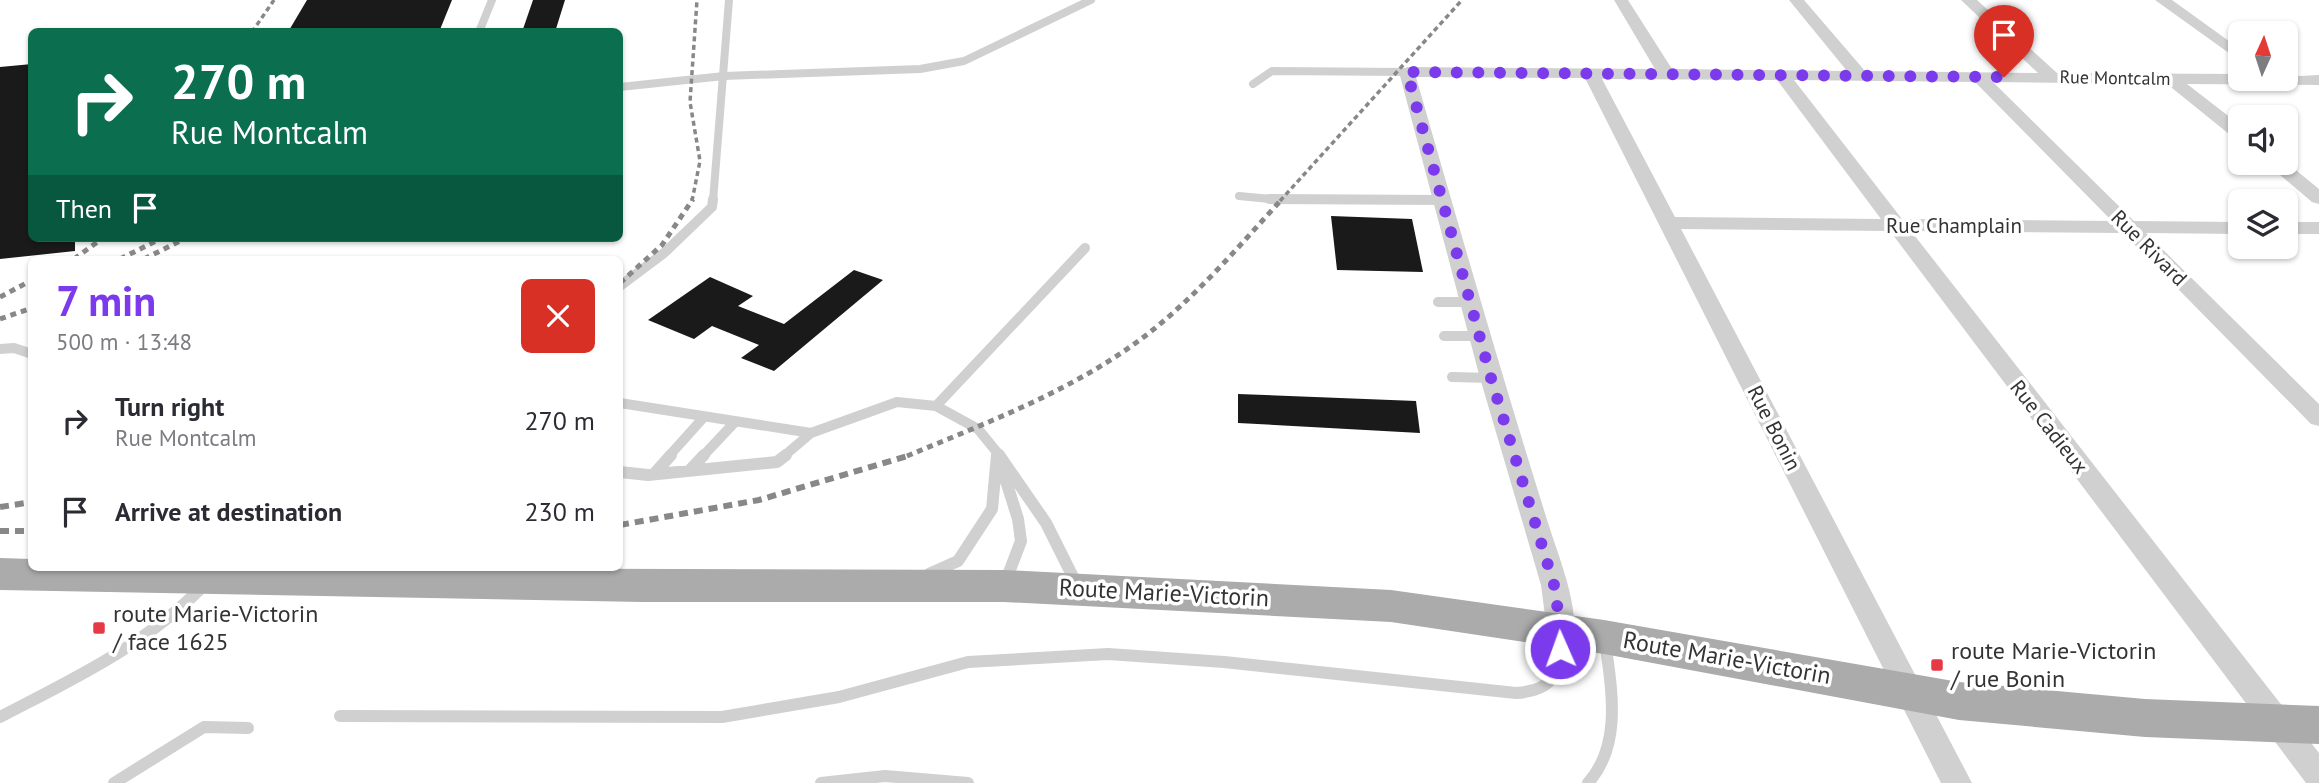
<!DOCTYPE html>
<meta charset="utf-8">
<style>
body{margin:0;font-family:"PT Sans",sans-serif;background:#f7f7f7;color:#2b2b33;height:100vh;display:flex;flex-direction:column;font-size:26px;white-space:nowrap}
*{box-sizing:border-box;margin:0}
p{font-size:23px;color:#7c7c81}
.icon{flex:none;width:38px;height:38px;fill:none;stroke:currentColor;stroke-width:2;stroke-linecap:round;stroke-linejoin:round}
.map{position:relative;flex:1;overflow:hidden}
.details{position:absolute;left:28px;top:256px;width:595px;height:315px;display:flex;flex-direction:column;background:#fff;border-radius:10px;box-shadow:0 2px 5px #0004}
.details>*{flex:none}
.top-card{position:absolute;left:28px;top:28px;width:595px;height:214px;border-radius:10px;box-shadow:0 2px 5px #0004;background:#0b6e4f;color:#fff;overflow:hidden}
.needle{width:46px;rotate:3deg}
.controls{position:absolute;left:2228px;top:21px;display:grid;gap:14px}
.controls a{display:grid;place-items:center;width:70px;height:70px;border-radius:10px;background:#fff;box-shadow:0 2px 5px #0004;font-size:35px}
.pin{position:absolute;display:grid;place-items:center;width:60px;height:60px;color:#fff;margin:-72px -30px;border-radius:50% 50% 50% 0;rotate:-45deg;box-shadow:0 0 7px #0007}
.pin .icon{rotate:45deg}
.me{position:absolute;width:77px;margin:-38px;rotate:358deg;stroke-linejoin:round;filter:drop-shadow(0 0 5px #0008)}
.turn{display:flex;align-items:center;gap:24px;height:147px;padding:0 28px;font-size:32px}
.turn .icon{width:91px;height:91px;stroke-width:2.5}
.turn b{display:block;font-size:49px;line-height:60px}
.then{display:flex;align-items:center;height:66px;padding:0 28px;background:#0003;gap:14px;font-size:26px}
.round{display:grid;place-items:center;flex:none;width:74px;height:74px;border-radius:10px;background:#f7f7f7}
.overview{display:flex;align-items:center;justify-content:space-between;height:119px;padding:0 28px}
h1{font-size:42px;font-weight:800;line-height:52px;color:#7c3aed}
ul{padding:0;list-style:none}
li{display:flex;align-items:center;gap:21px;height:91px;padding:0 28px}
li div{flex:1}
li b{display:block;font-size:26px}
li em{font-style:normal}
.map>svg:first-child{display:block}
.building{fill:#1a1a1a}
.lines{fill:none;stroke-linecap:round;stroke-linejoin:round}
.service-far2{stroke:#d0d0d0;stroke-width:8}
.service-far1{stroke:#d0d0d0;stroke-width:10}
.service{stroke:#d0d0d0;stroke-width:12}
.minor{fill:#d0d0d0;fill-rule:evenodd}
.primary{fill:#ababab;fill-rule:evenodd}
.rail-far2{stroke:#888;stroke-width:3.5;stroke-dasharray:5 3.5;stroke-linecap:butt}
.rail-far1{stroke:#888;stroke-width:5;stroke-dasharray:6 5;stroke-linecap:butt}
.rail{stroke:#888;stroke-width:6;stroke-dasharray:9 6;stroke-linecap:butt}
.route{stroke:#7c3aed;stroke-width:12;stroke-dasharray:0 21.6}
.poi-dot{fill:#e63946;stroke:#fff;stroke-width:2.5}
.labels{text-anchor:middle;stroke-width:7;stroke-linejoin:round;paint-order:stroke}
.far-street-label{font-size:18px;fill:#333;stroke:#fff}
.street-label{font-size:21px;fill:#333;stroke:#fff}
.near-street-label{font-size:24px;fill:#333;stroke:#fff}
.near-poi-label{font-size:24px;fill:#333;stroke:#fff;text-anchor:start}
</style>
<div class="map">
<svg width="2319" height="783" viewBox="0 0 2319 783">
<rect width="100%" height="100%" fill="#fff"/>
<!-- building -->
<path class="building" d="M307 0H452L439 32H288Z
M533 0H565L555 32H522Z
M32 64V238H75V251L0 259V67Z
M1331 216 1412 219 1423 272 1337 270Z
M854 270 883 280 774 371 741 358 759 345 712 326 694 339 648 320 710 277 753 296 738 306 784 324Z
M1238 394 1416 401 1420 433 1238 423Z"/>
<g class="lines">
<!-- service-far2 -->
<path class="service-far2" d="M479 32 492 0
M1253 84 1272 71 1407 72
M620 87 724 76 920 69 964 61 1091 0
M1239 196 1281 200H1442
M713 201 729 0"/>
<!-- service-far1 -->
<path class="service-far1" d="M1269 199 1442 200
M620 286 664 253 712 207 713 199
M1438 302H1471
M1444 336H1480
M0 349 14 348 32 354
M1452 377 1491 378
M620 403 811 433
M936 406 1085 248
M669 456 704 417
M703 456 735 422
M784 456 811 433 897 402 936 406 978 429 1000 456
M997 456V452"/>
<!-- service -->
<path class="service" d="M999 455 1046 523 1077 585
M1001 465 1018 519 1021 541 1005 583
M689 471 704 455
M620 472 648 475 777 462 786 455
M654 474 671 455
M929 574 958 561 992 509 997 455
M340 716 722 717 839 697 968 662 1108 654 1224 662 1516 693C1559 690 1558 670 1561 633
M0 717C73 679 146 645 204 585
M114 783 204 727 248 728
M821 783 885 776 968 783
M1588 783C1623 744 1611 687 1605 640"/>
<!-- minor -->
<path class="minor" d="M1614 0H1628L1672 69 1847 71 1789 0H1804L1865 71 2038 73 1961 0H1977L2057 73 2240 74V79L2319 75V85L2187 84 2240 125V139L2234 138 2167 84 1993 82 2134 221 2240 222V234L2146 233 2319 404V426L2311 424 2123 233 1911 231 2319 753V783H2306L1890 231 1681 229 1972 783H1941L1585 78 1416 77C1459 227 1502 377 1549 526 1557 552 1583 616 1571 639L1561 642 1551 639 1547 631 1541 585 1480 378 1399 72 1407 67 1655 69ZM1602 79 1777 80 1881 219 1675 217ZM1794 80 1975 82 2112 221 1902 219Z
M2155 0H2172L2240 49V61Z
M2286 162 2319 189V204L2312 202 2266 163Z
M2286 222H2319V234H2286Z"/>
<!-- primary -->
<path class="primary" d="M0 558 32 559V567L1004 570 1391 590 1604 620 1959 682 2145 699 2319 706V744L2145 737 1959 720 1604 654 1391 622 1004 602H642L0 590Z"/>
<!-- rail-far2 -->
<path class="rail-far2" d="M252 32 274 0
M692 201 700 161 690 102 697 0
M1280 201 1462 0"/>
<!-- rail-far1 -->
<path class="rail-far1" d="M74 259 103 238
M120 259 162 238
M144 259 186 238
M620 283 662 245 693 199
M0 297 32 280
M0 319 32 308
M907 456C991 421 1082 387 1154 329 1201 291 1241 244 1282 199"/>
<!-- rail -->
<path class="rail" d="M0 507 32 502
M620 525 759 500 911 455
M0 531H32"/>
</g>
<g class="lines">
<!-- route -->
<path class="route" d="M1560 649 1561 631 1554 585 1491 378 1407 72 2004 77"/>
</g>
<!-- markers -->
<g class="poi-dot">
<rect x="92" y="621" width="14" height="14" rx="3.5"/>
<rect x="1930" y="658" width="14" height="14" rx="3.5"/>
</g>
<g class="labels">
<!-- far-street labels -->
<g class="far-street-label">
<text transform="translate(2115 78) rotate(1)" y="6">Rue Montcalm</text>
</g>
<!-- street labels -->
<g class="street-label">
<text x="1954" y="233">Rue Champlain</text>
<text transform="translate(2149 248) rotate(45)" y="7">Rue Rivard</text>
<text transform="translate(2049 427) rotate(52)" y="7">Rue Cadieux</text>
<text transform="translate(1774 428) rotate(63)" y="7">Rue Bonin</text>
</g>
<!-- near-street labels -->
<g class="near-street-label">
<text transform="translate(1164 593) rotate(3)" y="8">Route Marie-Victorin</text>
<text transform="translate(1727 658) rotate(10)" y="8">Route Marie-Victorin</text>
</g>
<!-- near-poi labels -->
<g class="near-poi-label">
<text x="113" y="622">route Marie-Victorin<tspan x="113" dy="28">/ face 1625</tspan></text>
<text x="1951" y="659">route Marie-Victorin<tspan x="1951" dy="28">/ rue Bonin</tspan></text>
</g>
</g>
</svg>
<div class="controls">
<a><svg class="needle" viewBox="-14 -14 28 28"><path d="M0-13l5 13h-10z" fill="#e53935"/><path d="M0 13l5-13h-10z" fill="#7c7c81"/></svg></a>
<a><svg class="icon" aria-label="sound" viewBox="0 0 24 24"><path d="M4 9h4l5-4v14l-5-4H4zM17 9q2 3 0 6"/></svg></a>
<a><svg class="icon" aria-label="layers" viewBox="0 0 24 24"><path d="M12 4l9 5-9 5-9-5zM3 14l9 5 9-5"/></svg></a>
</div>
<div class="pin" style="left:2004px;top:77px;background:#d93025"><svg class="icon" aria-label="arrive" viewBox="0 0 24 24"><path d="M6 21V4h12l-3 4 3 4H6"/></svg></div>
<svg class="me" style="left:1560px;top:649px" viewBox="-20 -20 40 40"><circle r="17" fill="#7c3aed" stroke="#fff" stroke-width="3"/><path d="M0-11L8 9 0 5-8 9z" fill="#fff"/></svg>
<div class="top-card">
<div class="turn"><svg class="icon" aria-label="right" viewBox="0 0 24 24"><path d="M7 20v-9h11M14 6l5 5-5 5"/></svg><div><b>270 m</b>Rue Montcalm</div></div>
<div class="then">Then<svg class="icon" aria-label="arrive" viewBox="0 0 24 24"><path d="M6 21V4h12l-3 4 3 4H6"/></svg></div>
</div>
<section class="details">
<div class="overview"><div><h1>7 min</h1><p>500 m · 13:48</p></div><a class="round" style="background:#d93025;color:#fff"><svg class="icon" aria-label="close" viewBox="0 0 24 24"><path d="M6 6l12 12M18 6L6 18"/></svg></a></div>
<ul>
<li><svg class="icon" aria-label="right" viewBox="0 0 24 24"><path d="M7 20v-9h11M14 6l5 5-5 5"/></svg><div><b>Turn right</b><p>Rue Montcalm</p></div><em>270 m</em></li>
<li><svg class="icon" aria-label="arrive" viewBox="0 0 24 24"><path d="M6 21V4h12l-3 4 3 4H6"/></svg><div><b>Arrive at destination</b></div><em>230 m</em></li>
</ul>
</section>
</div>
